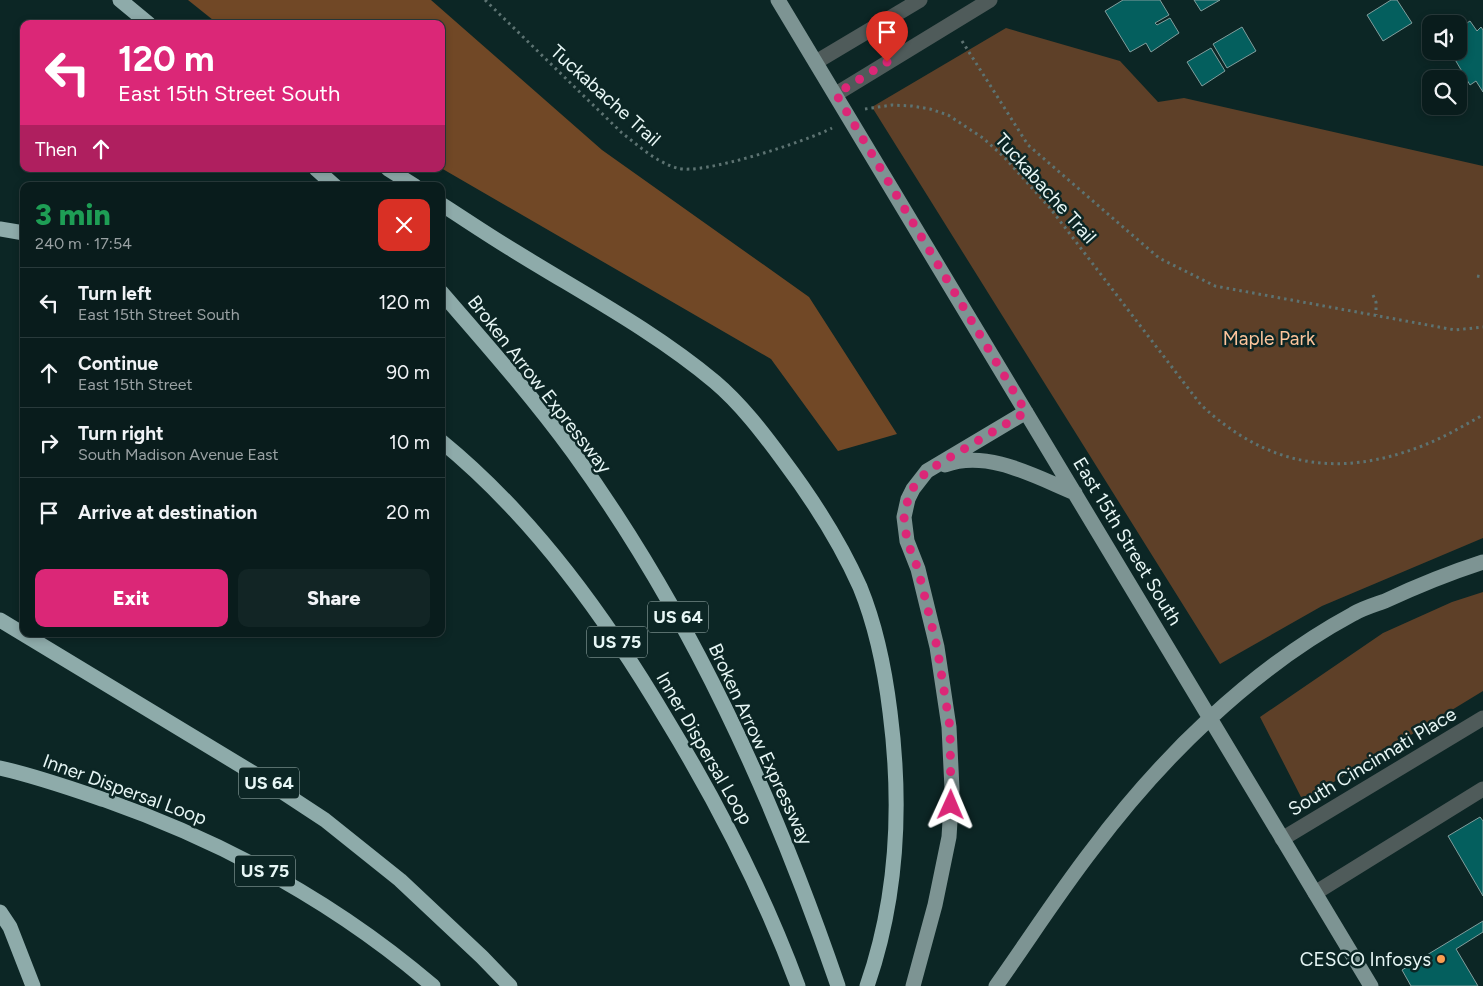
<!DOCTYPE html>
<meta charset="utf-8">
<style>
body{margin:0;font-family:Figtree,sans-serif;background:#122525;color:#f1f3f6;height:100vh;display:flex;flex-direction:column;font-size:19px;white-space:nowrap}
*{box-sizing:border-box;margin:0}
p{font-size:16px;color:#99a1a3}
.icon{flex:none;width:28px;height:28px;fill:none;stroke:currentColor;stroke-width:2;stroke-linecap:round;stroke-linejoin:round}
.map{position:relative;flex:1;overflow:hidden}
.sheet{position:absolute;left:20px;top:182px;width:425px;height:455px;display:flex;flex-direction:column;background:#091c1c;border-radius:10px;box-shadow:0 2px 8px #0003,0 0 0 1px #293a3b}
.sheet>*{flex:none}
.hud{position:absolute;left:20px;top:20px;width:425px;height:152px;border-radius:10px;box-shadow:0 2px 8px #0003,0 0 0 1px #293a3b;background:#db2777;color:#fff;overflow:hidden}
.buttons{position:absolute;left:1422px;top:15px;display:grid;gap:10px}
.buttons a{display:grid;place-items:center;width:45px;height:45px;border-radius:10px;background:#091c1c;box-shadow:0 2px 8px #0003,0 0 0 1px #293a3b;font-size:25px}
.pin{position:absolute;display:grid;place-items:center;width:42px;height:42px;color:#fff;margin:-51px -21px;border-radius:50% 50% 50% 0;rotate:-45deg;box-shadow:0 0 5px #0007}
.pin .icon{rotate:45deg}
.me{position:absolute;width:55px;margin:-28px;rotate:1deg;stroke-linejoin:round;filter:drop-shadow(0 0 4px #0008)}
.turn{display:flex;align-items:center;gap:18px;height:105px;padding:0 15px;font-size:22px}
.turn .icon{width:65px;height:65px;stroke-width:2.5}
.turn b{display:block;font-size:35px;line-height:42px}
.then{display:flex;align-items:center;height:48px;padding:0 15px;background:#0003;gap:10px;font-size:19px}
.round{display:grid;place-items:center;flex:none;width:52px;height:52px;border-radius:10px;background:#122525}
.overview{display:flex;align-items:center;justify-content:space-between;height:85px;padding:0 15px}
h1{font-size:30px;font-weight:800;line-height:38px;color:#1e9e55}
.button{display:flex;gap:10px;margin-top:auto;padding:10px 15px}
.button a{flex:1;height:58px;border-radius:10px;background:#db2777;color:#fff;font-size:20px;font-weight:800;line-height:58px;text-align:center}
.button a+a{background:#122525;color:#f1f3f6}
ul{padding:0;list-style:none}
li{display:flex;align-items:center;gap:15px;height:70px;padding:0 15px;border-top:1px solid #293a3b}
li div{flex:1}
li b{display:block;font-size:19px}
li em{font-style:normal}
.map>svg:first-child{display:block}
.green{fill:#5e4028}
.forest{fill:#714826}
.building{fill:#045f5e;stroke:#829e9d}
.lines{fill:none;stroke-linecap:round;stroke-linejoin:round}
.path{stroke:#5d7372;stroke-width:3;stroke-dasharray:2.5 4;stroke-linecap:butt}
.minor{stroke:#4f5b5a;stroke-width:15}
.major{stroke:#7d9493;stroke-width:15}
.highway{stroke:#8eabaa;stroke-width:15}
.route{stroke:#db2777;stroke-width:9;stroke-dasharray:0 16.2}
.poi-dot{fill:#fb9e51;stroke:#0c2625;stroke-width:2}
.labels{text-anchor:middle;stroke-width:5;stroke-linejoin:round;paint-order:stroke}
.shield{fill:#0c2625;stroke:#a5b8b7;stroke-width:1}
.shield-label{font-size:18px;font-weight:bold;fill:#e7f6f5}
.street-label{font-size:19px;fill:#e7f6f5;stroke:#0c2625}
.park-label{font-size:19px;fill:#fdc59c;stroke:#0c2625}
.poi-label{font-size:19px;fill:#e7f6f5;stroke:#0c2625;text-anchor:end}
</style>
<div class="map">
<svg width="1483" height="986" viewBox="0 0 1483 986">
<rect width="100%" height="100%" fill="#0c2625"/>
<!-- green -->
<path class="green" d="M1006 28 1120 61 1158 102 1184 98 1483 166V538L1322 606 1220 664 872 107Z
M1483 592V691L1314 794 1301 797 1260 717 1383 633 1452 602Z"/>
<!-- forest -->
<path class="forest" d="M188 0H431L602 150 809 297 897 434 838 451 771 359 441 168V24H218Z"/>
<!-- building -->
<path class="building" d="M1123 0H1160L1169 15 1155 23 1157 25 1170 18 1179 33 1151 52 1146 43 1130 52 1105 11Z
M1194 0H1220L1201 11Z
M1391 0H1397L1412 23 1383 41 1367 15Z
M1470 21 1477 31 1481 27 1483 30V92L1476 81 1470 85 1450 51H1459V28Z
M1242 27 1256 51 1227 68 1213 44Z
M1211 48 1225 71 1202 86 1187 62Z
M1480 817 1483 821V896L1448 836Z
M1483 921V932L1456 949 1478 986H1411L1402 970Z"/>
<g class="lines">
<!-- path -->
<path class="path" d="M485 0 622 133C639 146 656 162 677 168 701 176 807 141 832 128
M962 41 1028 145 1159 258 1215 286 1455 330 1483 327
M865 109 892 105 912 106 930 109 948 115 983 138 1004 157 1050 208 1201 405C1267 466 1337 479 1422 446 1443 438 1463 426 1483 415
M1477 276 1483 277
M1373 295 1376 302V315"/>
<!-- minor -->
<path class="minor" d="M816 62 920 0
M836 94 990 0
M1282 839 1483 718
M1315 893 1483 789"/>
<!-- major -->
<path class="major" d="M778 0 1371 986
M945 465C988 449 1036 477 1075 493
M913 986 935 905 949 837 952 789 949 727 937 647 918 569 907 541 904 517 908 499 913 489 927 471 1026 412
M996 986C1028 941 1058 894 1092 850 1161 758 1251 669 1353 614 1363 608 1374 605 1385 601 1417 586 1449 573 1483 562"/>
<!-- highway -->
<path class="highway" d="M120 0 149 24
M316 169 335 186
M388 169 415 186
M441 204C466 220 491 237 516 252 584 294 654 331 715 382 741 404 763 433 783 460 813 500 840 542 860 587 876 626 885 671 890 712 902 805 898 897 867 986
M0 229 24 233
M441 292C486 344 532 396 573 452 691 615 773 796 838 986
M441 441C534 517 607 619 668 722 719 806 764 894 798 986
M0 620 258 776 325 820 400 880 482 957 510 986
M0 768C36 776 70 788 105 800 224 842 336 903 433 986
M0 912 10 927 33 986"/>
</g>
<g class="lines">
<!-- route -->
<path class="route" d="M887 62 836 94 1026 412 927 471 913 488 908 499 904 517 907 541 918 569 937 647 950 727 951 805"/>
</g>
<!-- markers -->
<circle class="poi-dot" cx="1441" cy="959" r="5"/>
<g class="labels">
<!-- shield labels -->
<g class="shield">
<rect x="648" y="601.5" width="60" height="31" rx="4"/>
<rect x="587" y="626.5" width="60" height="31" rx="4"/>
<rect x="239" y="767.5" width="60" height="31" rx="4"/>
<rect x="235" y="855.5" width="60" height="31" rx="4"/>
</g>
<g class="shield-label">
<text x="678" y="623">US 64</text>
<text x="617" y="648">US 75</text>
<text x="269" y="789">US 64</text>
<text x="265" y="877">US 75</text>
</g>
<!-- street labels -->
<g class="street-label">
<text transform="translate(606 95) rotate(42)" y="7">Tuckabache Trail</text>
<text transform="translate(1046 188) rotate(48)" y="7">Tuckabache Trail</text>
<text transform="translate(540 384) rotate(52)" y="7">Broken Arrow Expressway</text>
<text transform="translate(1128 541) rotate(59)" y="7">East 15th Street South</text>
<text transform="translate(761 744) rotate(65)" y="7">Broken Arrow Expressway</text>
<text transform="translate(705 748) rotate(60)" y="7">Inner Dispersal Loop</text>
<text transform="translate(1372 761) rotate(-31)" y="7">South Cincinnati Place</text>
<text transform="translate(125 789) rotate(20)" y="7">Inner Dispersal Loop</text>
</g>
<!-- park labels -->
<g class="park-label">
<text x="1269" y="345">Maple Park</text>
</g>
<!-- poi labels -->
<g class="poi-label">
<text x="1431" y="966">CESCO Infosys</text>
</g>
</g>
</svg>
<div class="buttons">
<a><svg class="icon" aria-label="sound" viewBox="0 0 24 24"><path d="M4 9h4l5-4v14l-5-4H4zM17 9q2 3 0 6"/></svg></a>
<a><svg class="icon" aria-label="search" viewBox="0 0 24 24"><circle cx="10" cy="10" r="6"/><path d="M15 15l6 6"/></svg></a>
</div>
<div class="pin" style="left:887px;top:62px;background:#d93025"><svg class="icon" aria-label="arrive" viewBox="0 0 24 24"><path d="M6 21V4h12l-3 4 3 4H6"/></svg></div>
<svg class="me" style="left:951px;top:805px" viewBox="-20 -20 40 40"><path d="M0-17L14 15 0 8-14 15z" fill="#db2777" stroke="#fff" stroke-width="4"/></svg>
<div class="hud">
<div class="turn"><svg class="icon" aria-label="left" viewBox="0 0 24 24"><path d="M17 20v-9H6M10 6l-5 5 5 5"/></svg><div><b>120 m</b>East 15th Street South</div></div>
<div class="then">Then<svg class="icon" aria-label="ahead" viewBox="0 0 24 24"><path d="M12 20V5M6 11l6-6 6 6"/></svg></div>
</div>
<section class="sheet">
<div class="overview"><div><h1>3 min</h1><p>240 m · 17:54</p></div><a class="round" style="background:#d93025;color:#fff"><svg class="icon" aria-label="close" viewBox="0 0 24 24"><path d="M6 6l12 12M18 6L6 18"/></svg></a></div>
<ul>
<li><svg class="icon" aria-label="left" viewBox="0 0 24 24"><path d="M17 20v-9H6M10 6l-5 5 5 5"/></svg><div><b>Turn left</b><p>East 15th Street South</p></div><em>120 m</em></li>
<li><svg class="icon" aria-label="ahead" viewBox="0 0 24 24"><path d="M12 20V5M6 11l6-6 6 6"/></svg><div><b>Continue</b><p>East 15th Street</p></div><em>90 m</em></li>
<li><svg class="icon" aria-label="right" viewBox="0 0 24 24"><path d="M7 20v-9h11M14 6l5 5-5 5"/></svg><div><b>Turn right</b><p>South Madison Avenue East</p></div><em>10 m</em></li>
<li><svg class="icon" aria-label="arrive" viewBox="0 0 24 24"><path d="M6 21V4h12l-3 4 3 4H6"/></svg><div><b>Arrive at destination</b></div><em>20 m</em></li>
</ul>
<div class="button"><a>Exit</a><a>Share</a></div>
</section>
</div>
